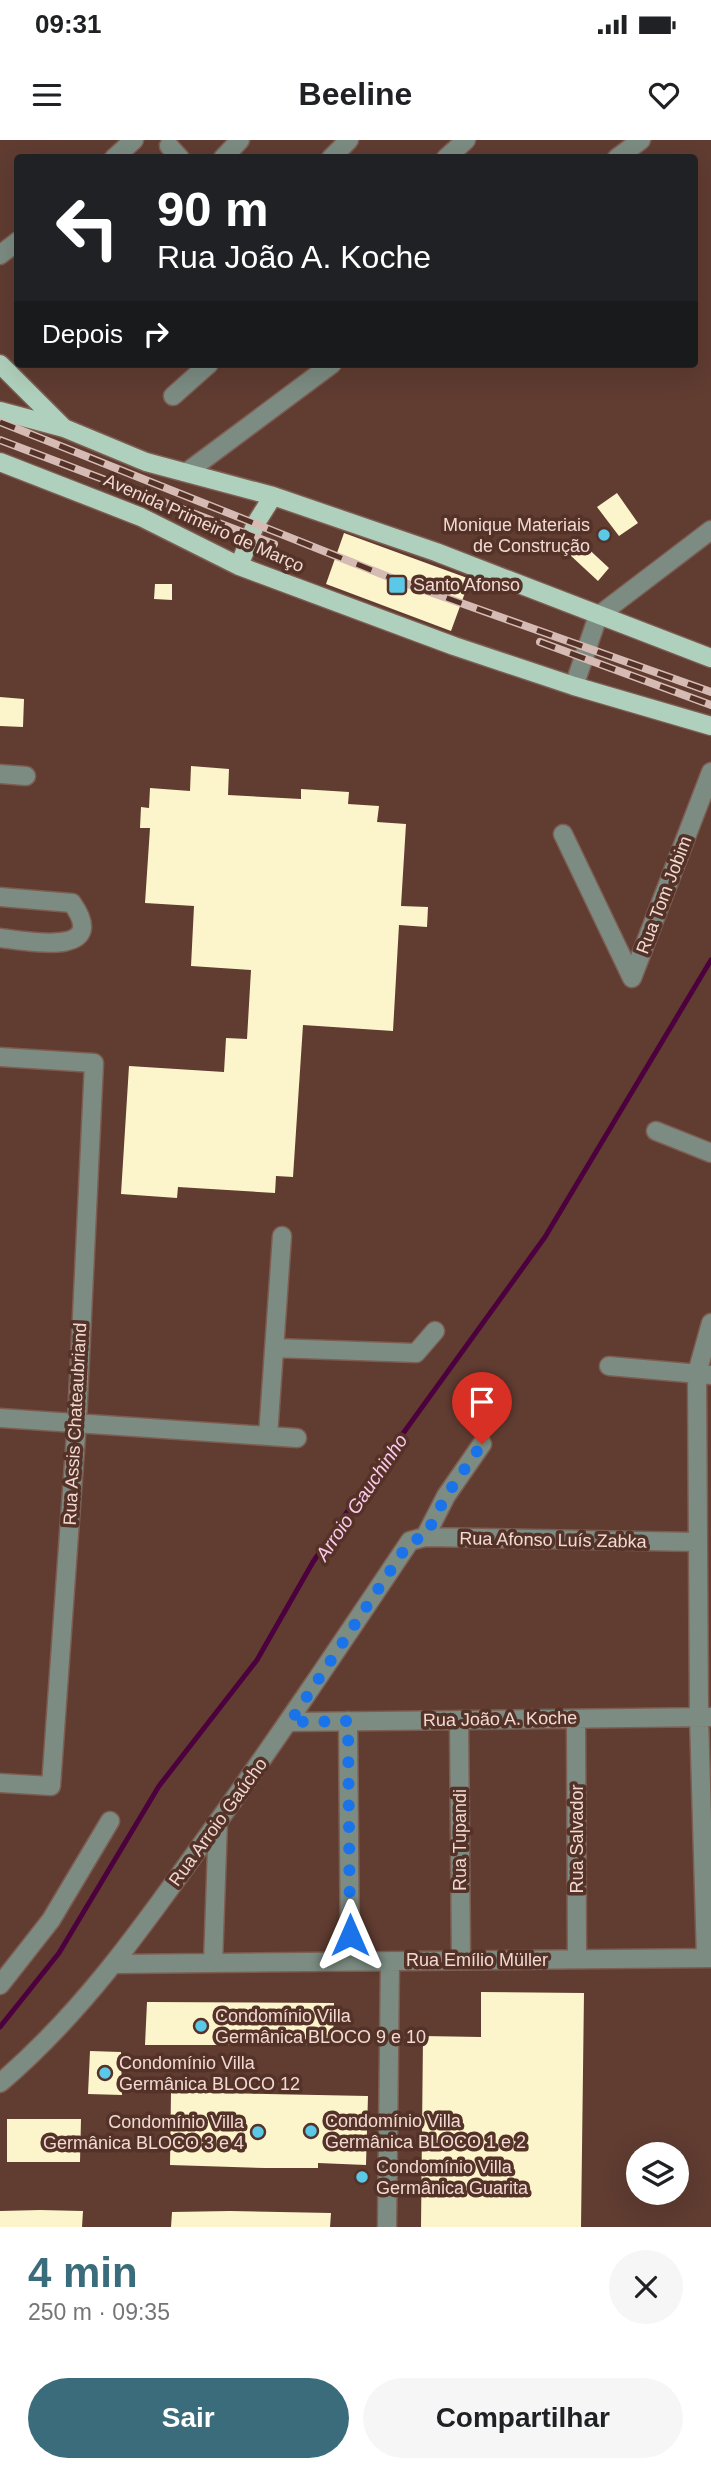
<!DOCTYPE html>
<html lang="pt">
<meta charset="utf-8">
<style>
body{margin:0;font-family:Arial,sans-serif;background:#f6f6f6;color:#202124;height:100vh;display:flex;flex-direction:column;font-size:26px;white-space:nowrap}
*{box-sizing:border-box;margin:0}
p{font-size:23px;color:#757577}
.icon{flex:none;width:38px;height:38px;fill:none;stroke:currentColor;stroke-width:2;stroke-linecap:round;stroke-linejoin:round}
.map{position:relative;height:2087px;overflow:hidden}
.drawer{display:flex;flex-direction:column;background:#fff;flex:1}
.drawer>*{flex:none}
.guide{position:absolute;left:14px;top:14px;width:684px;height:214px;border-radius:7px;box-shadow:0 7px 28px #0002;background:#202124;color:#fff;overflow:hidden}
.buttons{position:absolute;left:626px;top:2002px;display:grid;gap:14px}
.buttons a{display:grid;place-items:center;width:63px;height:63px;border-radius:50%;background:#fff;box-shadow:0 7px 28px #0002;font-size:35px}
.pin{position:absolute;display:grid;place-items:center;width:60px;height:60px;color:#fff;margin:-72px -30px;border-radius:50% 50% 50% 0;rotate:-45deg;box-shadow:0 0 7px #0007}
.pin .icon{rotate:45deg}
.me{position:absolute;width:77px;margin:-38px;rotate:0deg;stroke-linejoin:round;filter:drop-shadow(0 0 5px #0008)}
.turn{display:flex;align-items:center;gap:24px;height:147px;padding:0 28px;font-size:32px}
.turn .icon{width:91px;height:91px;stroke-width:2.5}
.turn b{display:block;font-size:49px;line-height:60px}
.then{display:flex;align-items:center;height:66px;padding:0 28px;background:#0003;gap:14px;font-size:26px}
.round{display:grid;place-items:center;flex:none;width:74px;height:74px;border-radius:37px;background:#f6f6f6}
.overview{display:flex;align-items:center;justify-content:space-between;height:119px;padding:0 28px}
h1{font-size:42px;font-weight:600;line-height:52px;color:#3a6c7b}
.button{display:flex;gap:14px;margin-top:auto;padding:14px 28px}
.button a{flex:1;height:80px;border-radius:42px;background:#3a6c7b;color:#fff;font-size:28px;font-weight:600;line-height:80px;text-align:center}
.button a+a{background:#f6f6f6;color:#202124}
.status{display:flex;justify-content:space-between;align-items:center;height:49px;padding:0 35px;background:#fff;direction:ltr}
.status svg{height:19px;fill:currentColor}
header{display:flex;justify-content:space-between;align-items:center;height:91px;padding:0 28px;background:#fff;font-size:32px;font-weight:600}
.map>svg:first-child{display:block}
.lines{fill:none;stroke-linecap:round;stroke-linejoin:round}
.stream{stroke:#4c013e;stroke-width:5}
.building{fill:#fcf4cb}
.minor-casing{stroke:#7d5c51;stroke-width:21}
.major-casing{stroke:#7d5c51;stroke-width:21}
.minor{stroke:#7c8c82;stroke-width:18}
.major{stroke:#afd0bc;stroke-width:18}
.rail-casing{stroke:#d5bbb4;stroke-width:8}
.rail{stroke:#543227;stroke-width:5;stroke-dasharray:16;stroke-linecap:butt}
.route{stroke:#1a73e8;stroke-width:12;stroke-dasharray:0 21.6}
.poi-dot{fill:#5ac8e6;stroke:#543227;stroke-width:2.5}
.labels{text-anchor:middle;stroke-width:7;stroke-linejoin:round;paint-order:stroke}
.street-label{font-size:18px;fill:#f1dad3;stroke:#543227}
.poi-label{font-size:18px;fill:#f1dad3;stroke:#543227;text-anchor:start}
.water-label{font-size:19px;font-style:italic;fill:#fcc8eb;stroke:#543227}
</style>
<div class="status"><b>09:31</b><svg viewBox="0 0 49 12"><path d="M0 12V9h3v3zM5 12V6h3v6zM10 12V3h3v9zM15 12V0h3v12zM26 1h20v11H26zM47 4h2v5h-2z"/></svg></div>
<header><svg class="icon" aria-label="menu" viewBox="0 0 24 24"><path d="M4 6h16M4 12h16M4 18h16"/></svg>Beeline<svg class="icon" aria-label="heart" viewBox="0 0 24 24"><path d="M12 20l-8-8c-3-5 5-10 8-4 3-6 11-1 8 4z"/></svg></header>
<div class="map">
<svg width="711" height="2087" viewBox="0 0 711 2087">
<rect width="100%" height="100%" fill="#603c31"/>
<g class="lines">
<!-- stream -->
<path class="stream" d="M0 1887 59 1813 159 1646 257 1520 313 1422 360 1353 545 1097 711 820"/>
</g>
<!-- building -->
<path class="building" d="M617 353 638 383 619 396 597 367Z
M344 393 470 439 451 491 326 444Z
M581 402 609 428 598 441 570 415Z
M155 444H172V460L154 459Z
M0 557 24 559 23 587 0 586Z
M191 626 229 629 228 655 301 659V649L349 652 348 664 379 666 377 682 406 684 401 766 428 767 427 787 399 785 393 891 303 885 293 1037 276 1036 275 1053 178 1047 177 1058 121 1054 129 926 224 932 226 898 247 899 251 830 191 826 194 766 145 763 150 688H140L141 667 149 668 150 648 190 651Z
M481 1852 584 1853 581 2087H421L423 1896 481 1897Z
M147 1862 334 1863 333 1905H145Z
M90 1911 121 1912 122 1955 88 1954Z
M171 1952 368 1956 366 2025 318 2023V2028H266L170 2025Z
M7 1979H81L80 2022H7Z
M40 2070 83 2071 82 2087H0V2071Z
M230 2071 331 2073 330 2087H171L172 2072Z"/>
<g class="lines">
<defs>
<path id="minor" d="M169 6 180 18
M114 18 134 0
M223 18 240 0
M331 18 349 0
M446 18 466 0
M617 18 641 0
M0 115 18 101
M173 256 209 224
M187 332 332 224
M574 546 598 476 711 390
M0 634 26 636
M563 694 632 838
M0 757 72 763C111 818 26 801 0 798
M632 838 711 632
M0 917 94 923 77 1281 51 1646 0 1643
M656 991 711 1013
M274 1208 416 1213 435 1191
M609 1226 711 1235
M0 1278 297 1298
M268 1296 282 1096
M425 1397 446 1356 482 1304
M576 1579 577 1819
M459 1580 461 1820
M348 1581 350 1821
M290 1582 710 1577
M706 1818 699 1577 697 1233 711 1183
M213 1823 218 1681
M116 1824 711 1818
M0 1845 51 1780 110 1681
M0 1943C79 1876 139 1792 199 1708 272 1607 341 1504 410 1401L425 1397 697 1402
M387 2087 390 1821"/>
<path id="major" d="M0 224 64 288
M0 271 64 288 146 322 273 356 436 412 711 518
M0 322 141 377 239 426 454 506 574 546 711 586
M239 426 256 383 273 356"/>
</defs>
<!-- minor casing -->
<use href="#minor" class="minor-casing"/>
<!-- major casing -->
<use href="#major" class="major-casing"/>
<!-- minor -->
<use href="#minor" class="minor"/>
<!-- major -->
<use href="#major" class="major"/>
<defs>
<path id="rail" d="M0 282 399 441 711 552
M0 300 274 404
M540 502 711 565"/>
</defs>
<!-- rail casing -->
<use href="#rail" class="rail-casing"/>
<!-- rail -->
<use href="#rail" class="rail"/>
</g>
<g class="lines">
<!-- route -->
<path class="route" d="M350 1795 348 1581 290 1582 410 1401 425 1397 446 1356 482 1304"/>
</g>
<!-- markers -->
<g class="poi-dot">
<circle cx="604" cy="395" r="7"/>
<rect x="388" y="436" width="18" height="18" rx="3.5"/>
<circle cx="201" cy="1886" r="7"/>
<circle cx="105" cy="1933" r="7"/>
<circle cx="311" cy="1991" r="7"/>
<circle cx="258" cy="1992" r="7"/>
<circle cx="362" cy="2037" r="7"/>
</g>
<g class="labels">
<!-- street labels -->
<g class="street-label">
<text transform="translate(204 383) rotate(24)" y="6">Avenida Primeiro de Março</text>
<text transform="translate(664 755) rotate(-69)" y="6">Rua Tom Jobim</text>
<text transform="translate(75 1284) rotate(-87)" y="6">Rua Assis Chateaubriand</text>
<text transform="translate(553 1400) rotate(1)" y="6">Rua Afonso Luís Zabka</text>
<text transform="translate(500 1579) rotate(-1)" y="6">Rua João A. Koche</text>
<text transform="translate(218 1682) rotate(-54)" y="6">Rua Arroio Gaúcho</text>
<text transform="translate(577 1699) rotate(-90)" y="6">Rua Salvador</text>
<text transform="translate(460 1700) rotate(-90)" y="6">Rua Tupandi</text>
<text x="477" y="1826">Rua Emílio Müller</text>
</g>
<!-- poi labels -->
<g class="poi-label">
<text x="590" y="391" text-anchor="end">Monique Materiais<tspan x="590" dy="21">de Construção</tspan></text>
<text x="413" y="451">Santo Afonso</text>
<text x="215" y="1882">Condomínio Villa<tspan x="215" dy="21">Germânica BLOCO 9 e 10</tspan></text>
<text x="119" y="1929">Condomínio Villa<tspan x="119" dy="21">Germânica BLOCO 12</tspan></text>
<text x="325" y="1987">Condomínio Villa<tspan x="325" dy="21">Germânica BLOCO 1 e 2</tspan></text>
<text x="244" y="1988" text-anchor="end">Condomínio Villa<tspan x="244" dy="21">Germânica BLOCO 3 e 4</tspan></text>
<text x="376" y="2033">Condomínio Villa<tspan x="376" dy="21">Germânica Guarita</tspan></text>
</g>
<!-- water labels -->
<g class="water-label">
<text transform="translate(361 1357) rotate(-56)" y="7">Arroio Gauchinho</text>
</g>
</g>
</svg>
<div class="buttons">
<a><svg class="icon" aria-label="layers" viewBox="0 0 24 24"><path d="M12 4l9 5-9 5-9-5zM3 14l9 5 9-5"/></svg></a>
</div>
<div class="pin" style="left:482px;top:1304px;background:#d93025"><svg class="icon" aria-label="arrive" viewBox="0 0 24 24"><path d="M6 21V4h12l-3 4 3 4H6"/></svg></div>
<svg class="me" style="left:350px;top:1795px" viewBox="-20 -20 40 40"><path d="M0-17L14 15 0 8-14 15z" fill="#1a73e8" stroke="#fff" stroke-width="4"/></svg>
<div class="guide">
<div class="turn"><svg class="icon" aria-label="left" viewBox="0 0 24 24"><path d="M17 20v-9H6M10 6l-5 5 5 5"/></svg><div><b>90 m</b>Rua João A. Koche</div></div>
<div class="then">Depois<svg class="icon" aria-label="right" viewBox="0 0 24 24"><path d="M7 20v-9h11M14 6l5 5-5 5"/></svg></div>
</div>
</div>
<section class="drawer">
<div class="overview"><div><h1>4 min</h1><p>250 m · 09:35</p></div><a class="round"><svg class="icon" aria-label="close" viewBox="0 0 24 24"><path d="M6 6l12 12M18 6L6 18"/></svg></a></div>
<div class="button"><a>Sair</a><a>Compartilhar</a></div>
</section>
